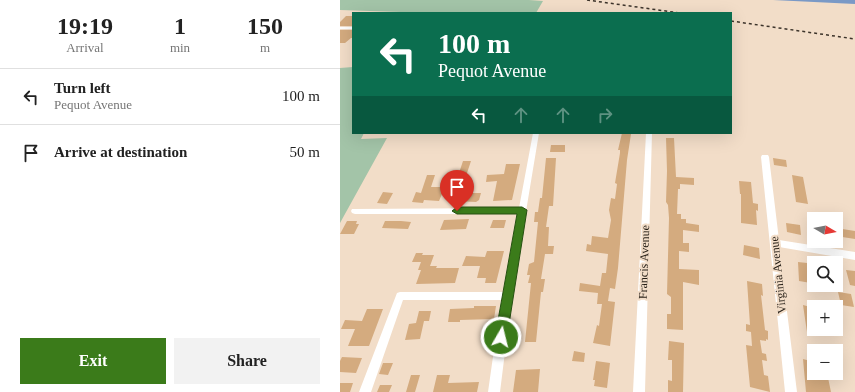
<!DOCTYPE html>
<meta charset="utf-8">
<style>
body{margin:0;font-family:"Times New Roman",serif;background:#f2f2f2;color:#222;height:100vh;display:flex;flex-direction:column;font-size:15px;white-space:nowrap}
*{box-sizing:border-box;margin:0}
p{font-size:13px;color:#767676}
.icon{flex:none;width:22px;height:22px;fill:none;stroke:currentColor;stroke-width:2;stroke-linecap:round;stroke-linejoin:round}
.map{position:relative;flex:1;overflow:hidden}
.sheet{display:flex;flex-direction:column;background:#fff;width:340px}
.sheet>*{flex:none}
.guide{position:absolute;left:12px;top:12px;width:380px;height:122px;border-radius:0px;box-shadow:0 4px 16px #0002;background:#0b6e4f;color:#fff;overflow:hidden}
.needle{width:26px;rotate:100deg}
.buttons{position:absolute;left:467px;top:212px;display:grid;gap:8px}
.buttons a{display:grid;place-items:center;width:36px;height:36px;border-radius:0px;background:#fff;box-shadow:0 4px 16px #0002;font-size:20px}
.pin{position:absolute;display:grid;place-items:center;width:34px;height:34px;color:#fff;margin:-41px -17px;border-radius:50% 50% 50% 0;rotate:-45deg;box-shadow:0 0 4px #0007}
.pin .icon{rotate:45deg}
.me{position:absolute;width:44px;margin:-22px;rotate:8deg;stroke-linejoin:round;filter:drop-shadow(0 0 3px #0008)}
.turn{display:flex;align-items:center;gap:14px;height:84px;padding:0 20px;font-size:18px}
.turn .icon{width:52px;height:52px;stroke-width:2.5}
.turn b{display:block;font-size:28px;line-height:34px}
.lanes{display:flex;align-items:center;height:38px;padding:0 20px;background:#0003;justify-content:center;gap:20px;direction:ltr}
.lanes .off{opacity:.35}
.eta{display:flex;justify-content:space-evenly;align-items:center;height:68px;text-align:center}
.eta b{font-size:24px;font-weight:700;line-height:28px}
.button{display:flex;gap:8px;margin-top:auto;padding:8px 20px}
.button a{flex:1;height:46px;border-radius:0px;background:#3b7b1a;color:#fff;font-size:16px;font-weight:700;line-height:46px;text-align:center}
.button a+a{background:#f2f2f2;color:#222}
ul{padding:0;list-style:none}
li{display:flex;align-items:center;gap:12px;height:56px;padding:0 20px;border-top:1px solid #e0e0e0}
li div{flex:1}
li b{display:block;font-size:15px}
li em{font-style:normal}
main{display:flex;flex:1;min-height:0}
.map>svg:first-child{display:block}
.green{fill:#a3c4a8}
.water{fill:#7a99c6}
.building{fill:#d4ab7f}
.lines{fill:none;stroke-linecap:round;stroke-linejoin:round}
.minor{fill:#fff;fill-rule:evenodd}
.rail{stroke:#3d342b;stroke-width:1.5;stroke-dasharray:3 3;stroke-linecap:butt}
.route{fill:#3b7b1a;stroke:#265011}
.labels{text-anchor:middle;stroke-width:4;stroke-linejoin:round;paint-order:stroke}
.street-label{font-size:12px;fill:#231c14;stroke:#f2ddc8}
</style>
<main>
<section class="sheet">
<div class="eta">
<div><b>19:19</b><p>Arrival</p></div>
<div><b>1</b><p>min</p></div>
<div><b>150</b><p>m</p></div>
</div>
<ul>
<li><svg class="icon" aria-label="left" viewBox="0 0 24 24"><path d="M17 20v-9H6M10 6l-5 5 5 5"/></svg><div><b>Turn left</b><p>Pequot Avenue</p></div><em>100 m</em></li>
<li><svg class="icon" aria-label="arrive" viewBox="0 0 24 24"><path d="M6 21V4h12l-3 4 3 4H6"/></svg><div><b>Arrive at destination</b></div><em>50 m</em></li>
</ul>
<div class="button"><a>Exit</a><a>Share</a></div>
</section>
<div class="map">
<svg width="515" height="392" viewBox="0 0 515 392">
<rect width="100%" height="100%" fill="#f2ddc8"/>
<!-- green -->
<path class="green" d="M0 0H189L203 1 196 13H91L0 10Z
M13 67V133H24L21 139 47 138 0 223V68Z"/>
<!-- water -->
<path class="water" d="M433 0H515V4Z"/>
<!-- building -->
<path class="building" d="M6 16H13V26H0V22Z
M0 30H13V38H11L5 43H0Z
M282 133 291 134 287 160 278 268 275 289 270 288 268 301 275 302 270 346 253 343 257 325 259 326 262 304H257L258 293 239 291 240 283 260 286 262 273H266L268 254 246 251 247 244 251 245 252 236 268 238 271 220 269 210 271 198 275 199 277 184 275 183 280 153V150H278Z
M326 138H334L336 177 354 178V185L340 184V189H338L337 214H341V219H346V223L359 225V232L343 230V243H349V252L339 251V269L359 270V285L343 282V330L327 329V314H331V297L327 294 329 218 328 205 326 202 327 171Z
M211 145H225V152H210Z
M206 158H216L213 206H209L206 227H209L208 246H214L213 254H205L201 279H205L203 292H201L196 342H185L191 283H188L190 275H187L189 264 194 262 198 222H194L195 212H198L200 198H202Z
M433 158 446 160 447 167 434 165Z
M123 161H131L127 173H119Z
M166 164H180L172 200 153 201 157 181 146 182 147 175 164 174Z
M87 175H95L91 187H105L99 201 84 200 83 203 72 202 76 192 81 193Z
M452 175 463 177 468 204 456 202Z
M399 181 411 182 413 203 418 204V211L416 210 417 225 401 223V194H400Z
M43 192 53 193 47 204 37 203Z
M130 193H141L139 200 136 202 116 201 118 195H129Z
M129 219 126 229 100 230 104 220Z
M153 220H166L164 228H150Z
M7 221H17L16 224H19L14 234H0Z
M45 221H61L71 222 68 229 42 228Z
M446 223 460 225 461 235 447 232Z
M496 228 515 231V239L496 236Z
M404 245 419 248 420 259 403 255Z
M147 251H164L156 283H145L146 278H137L140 266H122L126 256 145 257Z
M76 253H83L82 255H94L90 266H97L96 268H119L115 283 76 284 81 270H78L81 262H72Z
M458 262 467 263 471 283 459 281Z
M506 270 515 271V286L510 285Z
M407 281 422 284 423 296 421 295 425 330 428 331V340L426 339V341L420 340 422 353 426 354 427 361 422 360 424 375 428 376 430 392 410 387 406 345 412 346 411 332 406 331V324L410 325Z
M498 292 511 294 514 307 501 305Z
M463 305 474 308 476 334 467 332Z
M134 306H156L154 319 120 320V322H108L110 309 134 308Z
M27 309H43L29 346H8L15 329H1L5 320 22 321Z
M79 311H91L89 321H84L80 339 65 340 69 324 76 323Z
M329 341 344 343 343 392H328V380L332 381V360H328Z
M234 351 245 353 244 362 232 361Z
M2 357 22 358 16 373 0 372V361Z
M463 359 474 362V373H487L491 392H466Z
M256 361 270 363 267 388 254 386 255 380H253Z
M43 363H53L48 375 39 374Z
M200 369 198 392H173L176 370Z
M71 375H80L75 392H66Z
M97 375H110L108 383 139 382 137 392H93Z
M0 383H13L10 392H0Z
M40 385H52L49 392H37Z"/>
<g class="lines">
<!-- minor -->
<path class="minor" d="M0 27H13V29H0Z
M193 133H199L172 296 160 392H148L161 300H63L31 392H19L57 293 60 292H163L177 214H15L12 213 11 211 12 209 179 208Z
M306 133H312L305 392H293Z
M422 155H428L429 157 439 240 515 252V260L439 247 457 392H445L421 157Z"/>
<!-- rail -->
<path class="rail" d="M247 0 340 13
M391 21 515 39"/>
</g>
<!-- route -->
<path class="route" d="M117 207H182L187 210 167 337 166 342 161 343 157 342 155 337 177 214H117L112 211Z"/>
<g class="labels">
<!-- street labels -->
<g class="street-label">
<text transform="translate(304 262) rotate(-88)" y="4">Francis Avenue</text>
<text transform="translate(438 275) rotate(-96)" y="4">Virginia Avenue</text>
</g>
</g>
</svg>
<div class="buttons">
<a><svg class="needle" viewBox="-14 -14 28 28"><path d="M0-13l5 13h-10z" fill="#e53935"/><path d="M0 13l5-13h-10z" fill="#767676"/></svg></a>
<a><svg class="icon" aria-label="search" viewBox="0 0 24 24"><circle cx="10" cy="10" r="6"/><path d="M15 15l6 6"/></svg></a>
<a>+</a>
<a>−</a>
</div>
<div class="pin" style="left:117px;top:211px;background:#d93025"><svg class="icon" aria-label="arrive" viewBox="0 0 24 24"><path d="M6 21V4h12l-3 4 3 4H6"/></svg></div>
<svg class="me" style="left:161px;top:337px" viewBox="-20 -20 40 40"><circle r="17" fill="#3b7b1a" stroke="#fff" stroke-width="3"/><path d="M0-11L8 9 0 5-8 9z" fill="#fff"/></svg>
<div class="guide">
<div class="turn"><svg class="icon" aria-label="left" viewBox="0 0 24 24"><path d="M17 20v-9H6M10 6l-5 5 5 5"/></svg><div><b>100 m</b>Pequot Avenue</div></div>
<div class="lanes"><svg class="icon" aria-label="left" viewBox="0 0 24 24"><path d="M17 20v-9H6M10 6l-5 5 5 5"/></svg><svg class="icon off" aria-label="ahead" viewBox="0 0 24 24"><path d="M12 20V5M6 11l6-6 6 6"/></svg><svg class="icon off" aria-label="ahead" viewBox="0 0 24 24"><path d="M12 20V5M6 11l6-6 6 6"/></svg><svg class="icon off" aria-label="right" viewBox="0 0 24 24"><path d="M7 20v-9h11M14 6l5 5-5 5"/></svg></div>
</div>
</div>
</main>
